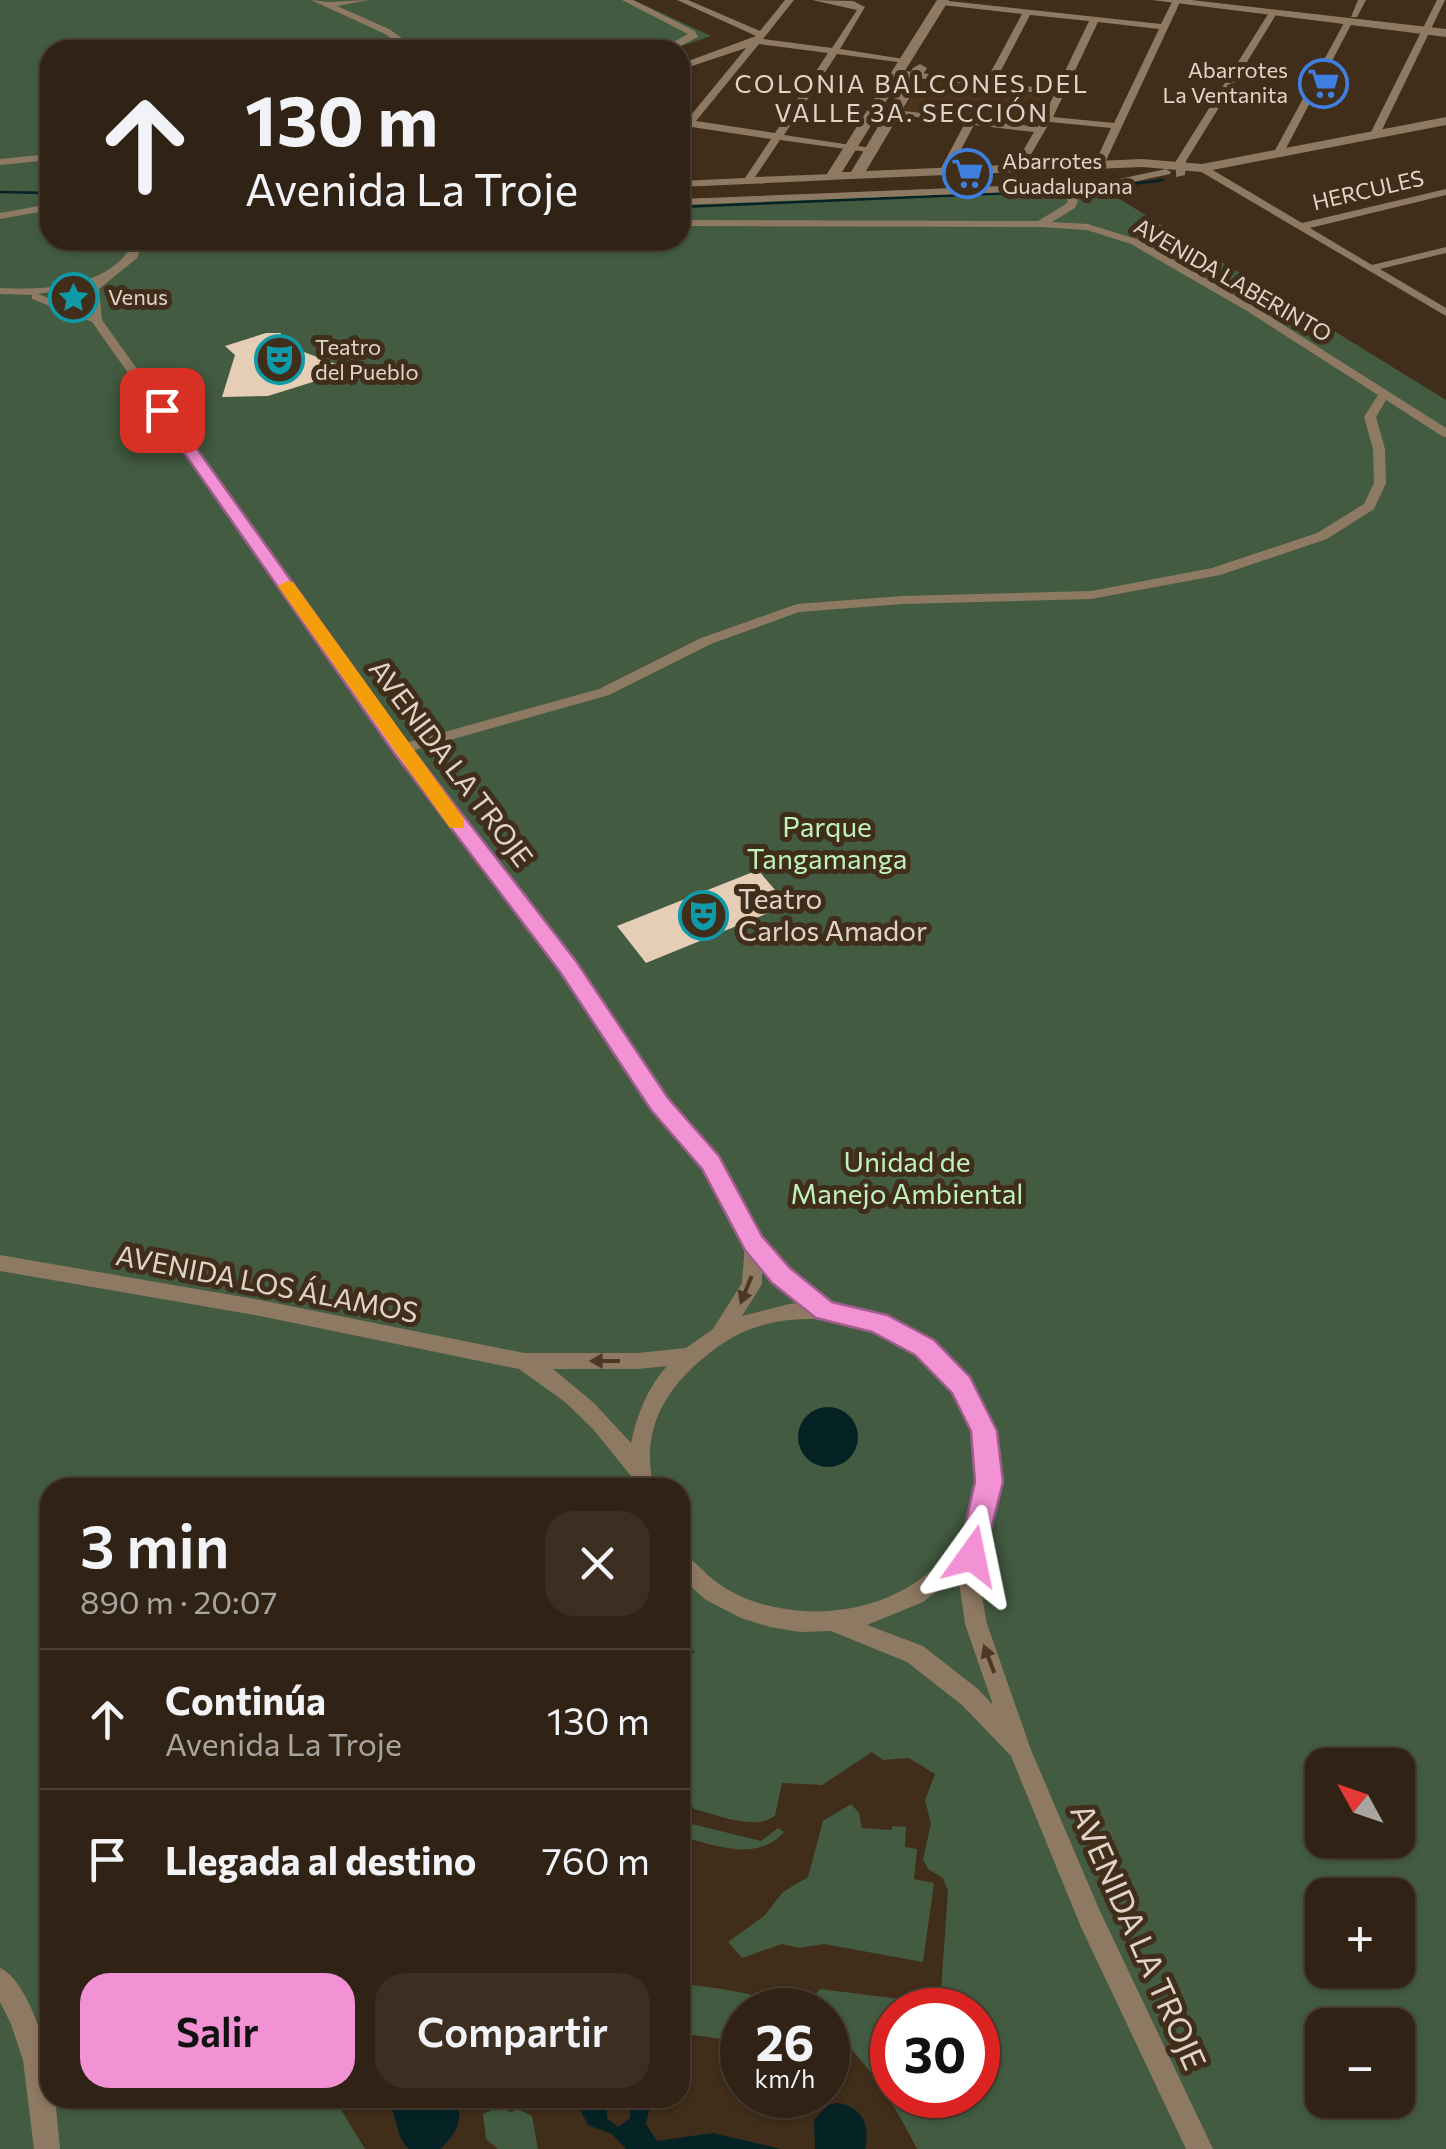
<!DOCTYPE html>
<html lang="es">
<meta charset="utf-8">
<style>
body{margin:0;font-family:Commissioner,sans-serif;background:#3c2f22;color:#f1f3f6;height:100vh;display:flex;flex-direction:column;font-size:38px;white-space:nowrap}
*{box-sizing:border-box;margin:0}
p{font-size:32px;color:#a8a4a0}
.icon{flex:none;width:55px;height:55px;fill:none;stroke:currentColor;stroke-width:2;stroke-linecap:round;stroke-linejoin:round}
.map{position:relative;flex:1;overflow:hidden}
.panel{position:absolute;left:40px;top:1478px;width:650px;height:630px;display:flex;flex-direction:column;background:#302214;border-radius:30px;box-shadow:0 2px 8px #0004,0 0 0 2px #4b3f34}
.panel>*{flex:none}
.top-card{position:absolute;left:40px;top:40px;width:650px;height:210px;border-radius:30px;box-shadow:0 2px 8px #0004,0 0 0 2px #4b3f34;background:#302214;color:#f1f3f6;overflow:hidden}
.needle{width:65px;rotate:310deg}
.buttons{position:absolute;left:1305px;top:1748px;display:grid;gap:20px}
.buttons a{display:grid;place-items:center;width:110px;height:110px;border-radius:20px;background:#302214;box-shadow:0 2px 8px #0004,0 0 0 2px #4b3f34;font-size:50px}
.speed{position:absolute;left:720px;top:1988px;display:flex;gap:20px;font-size:50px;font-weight:700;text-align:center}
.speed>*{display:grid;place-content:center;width:130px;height:130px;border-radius:50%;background:#302214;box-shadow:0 2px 8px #0004,0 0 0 2px #4b3f34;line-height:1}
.speed small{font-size:25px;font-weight:400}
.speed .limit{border:15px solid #d22;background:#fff;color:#111}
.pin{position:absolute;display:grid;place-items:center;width:85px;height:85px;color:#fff;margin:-42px;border-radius:20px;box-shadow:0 5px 15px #0006}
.me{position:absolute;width:110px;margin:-55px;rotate:12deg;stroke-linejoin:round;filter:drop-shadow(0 0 8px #0008)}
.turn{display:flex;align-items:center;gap:35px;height:210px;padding:0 40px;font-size:45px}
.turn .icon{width:130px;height:130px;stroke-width:2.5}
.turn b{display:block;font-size:70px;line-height:85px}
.round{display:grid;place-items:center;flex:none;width:105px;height:105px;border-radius:30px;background:#3c2f22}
.head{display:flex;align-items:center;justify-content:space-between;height:170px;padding:0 40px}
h1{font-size:60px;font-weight:600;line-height:75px}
.action{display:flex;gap:20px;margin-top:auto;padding:20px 40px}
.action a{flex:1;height:115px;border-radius:30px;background:#f391d5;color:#111;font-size:40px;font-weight:600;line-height:115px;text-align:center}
.action a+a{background:#3c2f22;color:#f1f3f6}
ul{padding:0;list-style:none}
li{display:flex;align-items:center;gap:30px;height:140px;padding:0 40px;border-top:2px solid #4b3f34}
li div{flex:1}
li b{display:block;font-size:38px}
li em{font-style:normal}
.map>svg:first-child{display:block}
.built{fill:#4d351c}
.green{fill:#435c41;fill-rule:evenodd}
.water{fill:#052225}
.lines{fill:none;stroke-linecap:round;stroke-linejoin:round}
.stream{stroke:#052225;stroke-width:2.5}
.building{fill:#e5ceb5}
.street{fill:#8e7963;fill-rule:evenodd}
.secondary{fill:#8e7963;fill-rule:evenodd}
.oneway{fill:#4c3825}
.route{fill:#f391d5;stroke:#9e5e8a;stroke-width:2.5}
.slow{fill:#f59e0b}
.labels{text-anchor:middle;stroke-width:10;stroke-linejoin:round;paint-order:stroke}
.far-poi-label{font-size:22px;fill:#e0d4c8;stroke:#402d1a;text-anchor:start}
.far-street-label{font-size:22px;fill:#e0d4c8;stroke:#402d1a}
.far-neighbourhood-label{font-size:25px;letter-spacing:2.5px;fill:#e0d4c8;stroke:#402d1a}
.street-label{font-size:28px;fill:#e0d4c8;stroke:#402d1a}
.park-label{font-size:28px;fill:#bff2bd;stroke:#402d1a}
.poi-label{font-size:28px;fill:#e0d4c8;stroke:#402d1a;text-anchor:start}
.near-street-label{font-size:32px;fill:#e0d4c8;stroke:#402d1a}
</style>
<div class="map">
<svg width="1446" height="2149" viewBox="0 0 1446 2149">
<rect width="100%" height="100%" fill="#402d1a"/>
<!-- built -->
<path class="built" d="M921 80 1047 95 1032 126 903 110Z"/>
<!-- green -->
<path class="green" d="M0 0H634L711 36 670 50H50V240H680V200L1092 182 1446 400V2149H917C893 2101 868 2062 828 2026V2010L806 2006 820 1989 940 2004 948 1891 943 1878 928 1869 923 1859 931 1824 925 1800 935 1774 909 1758 883 1760 872 1752 822 1785 782 1783 775 1816C753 1831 719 1815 694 1809L680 1787V1662L695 1652 680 1641V1488H50V2098H334L365 2149H0ZM1322 1765H1398V1840H1322ZM1322 1895H1398V1970H1322ZM892 2010H978V2095H892ZM1322 2025H1398V2100H1322Z
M851 1804 859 1813 862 1828 891 1830 893 1826 906 1827 905 1847 917 1849 914 1879 934 1883 923 1962 824 1944 799 1948 782 1944 742 1958 728 1942 764 1916 783 1892 808 1877 823 1821Z
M684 1822 761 1841 778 1828 784 1832C759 1861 719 1847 687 1838L681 1857 680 1825Z
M680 1983C706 1988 766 1991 782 2010H742V2042L686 2034 680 2027Z
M499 2107 511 2112 518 2109 532 2116 538 2149H498L486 2139 483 2114Z"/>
<!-- water -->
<path class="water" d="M798 1437a30 30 0 1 1 60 0a30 30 0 1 1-60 0Z
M387 2098H452C468 2115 455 2136 440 2149H409C395 2137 398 2116 387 2098Z
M574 2098H611L616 2101 607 2109V2118L618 2127 630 2118V2109L623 2101 652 2098 646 2124 657 2141 713 2133 781 2149H626L612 2134 588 2125Z
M837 2103C862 2106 871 2126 865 2149H815L814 2120 828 2105Z"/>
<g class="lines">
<!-- stream -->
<path class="stream" d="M1077 191 1163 180
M0 192 50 193
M680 207 1057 191"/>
</g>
<!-- building -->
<path class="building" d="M266 333H281L280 343 341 366 319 380 268 396 222 397 235 355 225 346Z
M758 870 788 905 646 963 617 926Z"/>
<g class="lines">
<!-- street -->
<path class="street" d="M311 0 328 2 369 0 337 6 389 29 419 50H408L383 33Z
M622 0H633L695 31 698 37 672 50H659L688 34Z
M677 0H688L760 31 785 0H794L763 39 832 48 857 10 812 0 853 1 865 7 840 49 910 60 905 63 837 54 784 135 871 148 876 151 875 153 780 140 755 177 832 174 837 177 832 180 680 187V181L745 178 771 139 692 127 686 133H680L682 125 680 119 687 120 746 48 680 70V64L756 36ZM759 44 828 53 775 133 696 121Z
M939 0 1161 24 1173 0H1181L1103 167 1094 165 1111 128 1050 122 1023 168 1018 171 1013 168 1034 132 974 125 949 172 944 175 939 172 965 123 874 112 871 111V107L1038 127 1054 95 894 75 892 73 897 70 986 81 1022 14 942 5ZM1030 15 1089 21 1056 90 995 82ZM1098 22 1159 29 1114 123 1053 117Z
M1358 0H1366L1357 17H1351Z
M1437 0H1445L1379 136 1371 138 1369 136Z
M1270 11 1277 13 1186 161 1185 175 1176 177V161Z
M1349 18 1353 21 1283 154 1274 156 1273 154 1345 21Z
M50 154V160L0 165V159Z
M1198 166H1206L1302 223 1446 189V195L1310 228 1372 265 1446 247V253L1380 269 1446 308V316L1198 170Z
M1166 169 1171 172 1170 174 1105 188 1070 189 1078 201 1075 208 1052 222 1088 224 1139 240 1255 307 1446 428V437L1442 436 1386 400 1376 417 1385 449 1386 483 1374 509 1327 539 1220 575 1091 599 902 604 799 612 711 644 609 695 411 751 574 963 666 1099 717 1157 761 1238 788 1270 829 1303 882 1317 927 1341 960 1371 979 1399 994 1437 998 1470 995 1505 985 1535 979 1580 987 1624 1031 1750 1099 1909 1213 2149H1186L1081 1927 1011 1756 962 1705 907 1662 831 1631 800 1632 770 1627 741 1618 706 1600 680 1577V1553C694 1559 703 1572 715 1581 731 1593 751 1602 770 1606 819 1618 875 1610 916 1582 954 1556 977 1520 977 1474 977 1454 975 1433 967 1415 926 1327 799 1289 719 1346 684 1371 653 1404 650 1450 649 1462 652 1475 652 1488H632L631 1476 593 1429 565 1402 519 1369 260 1316 0 1271V1255L260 1300 524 1353H638L686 1348 713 1329 742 1283 745 1243 705 1167 654 1109 562 971 396 752 92 322 32 299V295L0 294V288C45 290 114 288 134 240H144L137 258 99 289 102 320 405 743 599 689 701 638 797 604 902 596 1091 591 1212 568 1317 533 1364 504 1374 483 1373 449 1364 417 1378 395 1247 311 1131 244 1087 230 1041 227 680 226V220L1038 221 1066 204 1068 201 1060 190 680 205V199L1105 182ZM89 286 90 314 38 294ZM762 1267 774 1282 801 1303 789 1304 742 1316 762 1284ZM667 1366C647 1388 637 1415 631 1443L594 1403 553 1369H638ZM958 1575 965 1624 993 1705 978 1689 923 1646 867 1625 923 1602Z
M50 204V210L0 219V213Z
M0 1968C25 1978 45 2040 49 2065 51 2076 50 2087 50 2098H55L60 2149H34L23 2060 11 2024 0 2002Z"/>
<!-- secondary -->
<path class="secondary" d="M937 0H949L842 172H851L913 68 920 64 927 68 866 171 1142 159 1202 164 1446 117V125L1202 172 1142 167 827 180 825 177Z
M1152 0H1191L1446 29V37Z"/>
</g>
<!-- one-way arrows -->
<defs><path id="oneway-solid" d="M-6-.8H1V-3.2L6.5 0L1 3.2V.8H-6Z" transform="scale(2.5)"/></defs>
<g class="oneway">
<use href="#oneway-solid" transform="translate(746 1290) rotate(112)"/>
<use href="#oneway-solid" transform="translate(605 1361) rotate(-180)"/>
<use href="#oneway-solid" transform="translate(989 1659) rotate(-111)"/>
</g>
<!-- route -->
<path class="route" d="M156 407H167L408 744 576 961 668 1098 719 1156 762 1236 790 1268 832 1302 887 1315 934 1340 970 1377 997 1431 1003 1482 982 1565 972 1568 962 1565 958 1556 975 1482 971 1431 952 1393 915 1355 872 1332 816 1318 772 1283 745 1250 702 1169 651 1110 560 972 394 753 154 410Z"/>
<!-- slow -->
<path class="slow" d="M287 581 293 582 464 819V828H450L278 586Z"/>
<!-- icons -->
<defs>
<symbol id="supermarket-ring" viewBox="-11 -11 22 22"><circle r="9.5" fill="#402d1a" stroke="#3f7fe0" stroke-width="1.5"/><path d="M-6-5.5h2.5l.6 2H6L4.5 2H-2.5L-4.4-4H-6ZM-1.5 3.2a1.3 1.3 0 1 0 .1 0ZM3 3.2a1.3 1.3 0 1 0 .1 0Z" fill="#3f7fe0"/></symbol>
<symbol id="sight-ring" viewBox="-11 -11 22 22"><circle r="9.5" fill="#402d1a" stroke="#0f9aa8" stroke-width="1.5"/><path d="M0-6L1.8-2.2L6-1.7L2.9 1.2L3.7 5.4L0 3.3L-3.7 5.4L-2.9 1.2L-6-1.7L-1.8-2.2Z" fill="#0f9aa8"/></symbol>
<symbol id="theatre-ring" viewBox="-11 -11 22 22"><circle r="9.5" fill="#402d1a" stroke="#0f9aa8" stroke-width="1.5"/><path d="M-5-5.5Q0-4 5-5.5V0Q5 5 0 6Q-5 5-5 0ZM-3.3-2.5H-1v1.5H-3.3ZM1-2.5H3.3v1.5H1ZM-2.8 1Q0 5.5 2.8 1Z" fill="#0f9aa8"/></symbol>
</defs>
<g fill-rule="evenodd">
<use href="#supermarket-ring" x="1296" y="56" width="55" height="55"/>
<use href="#supermarket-ring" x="940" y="146" width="55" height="55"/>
<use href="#sight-ring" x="46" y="270" width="55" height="55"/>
<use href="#theatre-ring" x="252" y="332" width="55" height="55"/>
<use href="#theatre-ring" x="676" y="888" width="55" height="55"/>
</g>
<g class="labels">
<!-- far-poi labels -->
<g class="far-poi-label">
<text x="1288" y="78" text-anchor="end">Abarrotes<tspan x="1288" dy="25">La Ventanita</tspan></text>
<text x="1002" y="169">Abarrotes<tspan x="1002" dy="25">Guadalupana</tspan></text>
<text x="108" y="305">Venus</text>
<text x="315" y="355">Teatro<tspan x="315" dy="25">del Pueblo</tspan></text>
</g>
<!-- far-street labels -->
<g class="far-street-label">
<text transform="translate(1368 190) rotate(-13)" y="8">HERCULES</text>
<text transform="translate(1233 280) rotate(30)" y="8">AVENIDA LABERINTO</text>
</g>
<!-- far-neighbourhood labels -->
<g class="far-neighbourhood-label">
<text x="912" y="93">COLONIA BALCONES DEL<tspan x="912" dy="29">VALLE 3A. SECCIÓN</tspan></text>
</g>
<!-- street labels -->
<g class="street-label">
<text transform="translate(451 763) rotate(53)" y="10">AVENIDA LA TROJE</text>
<text transform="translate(267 1284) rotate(11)" y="10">AVENIDA LOS ÁLAMOS</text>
</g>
<!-- park labels -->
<g class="park-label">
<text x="827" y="837">Parque<tspan x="827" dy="32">Tangamanga</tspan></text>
<text x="907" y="1172">Unidad de<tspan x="907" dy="32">Manejo Ambiental</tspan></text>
</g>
<!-- poi labels -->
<g class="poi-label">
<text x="738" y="909">Teatro<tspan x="738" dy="32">Carlos Amador</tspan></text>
</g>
<!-- near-street labels -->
<g class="near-street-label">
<text transform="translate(1138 1937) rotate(66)" y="11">AVENIDA LA TROJE</text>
</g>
</g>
</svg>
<div class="buttons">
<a><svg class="needle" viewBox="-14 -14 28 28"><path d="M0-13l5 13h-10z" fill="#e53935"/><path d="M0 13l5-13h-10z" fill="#a8a4a0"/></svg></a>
<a>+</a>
<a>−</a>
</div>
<div class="speed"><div>26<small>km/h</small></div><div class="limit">30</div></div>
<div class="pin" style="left:162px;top:410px;background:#d93025"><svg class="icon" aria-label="arrive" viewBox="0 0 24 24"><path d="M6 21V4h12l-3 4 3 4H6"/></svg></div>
<svg class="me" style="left:972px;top:1556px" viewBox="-20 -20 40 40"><path d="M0-17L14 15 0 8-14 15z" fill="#f391d5" stroke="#fff" stroke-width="4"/></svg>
<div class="top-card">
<div class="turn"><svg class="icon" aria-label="ahead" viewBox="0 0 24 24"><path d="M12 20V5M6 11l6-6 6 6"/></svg><div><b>130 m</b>Avenida La Troje</div></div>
</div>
<section class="panel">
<div class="head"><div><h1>3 min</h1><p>890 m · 20:07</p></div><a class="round"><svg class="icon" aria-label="close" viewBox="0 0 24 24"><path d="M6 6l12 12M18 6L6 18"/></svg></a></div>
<ul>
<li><svg class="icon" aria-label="ahead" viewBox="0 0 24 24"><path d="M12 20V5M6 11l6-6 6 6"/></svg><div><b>Continúa</b><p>Avenida La Troje</p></div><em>130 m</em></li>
<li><svg class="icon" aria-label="arrive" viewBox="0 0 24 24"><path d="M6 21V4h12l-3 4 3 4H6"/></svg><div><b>Llegada al destino</b></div><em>760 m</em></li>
</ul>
<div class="action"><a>Salir</a><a>Compartir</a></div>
</section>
</div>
